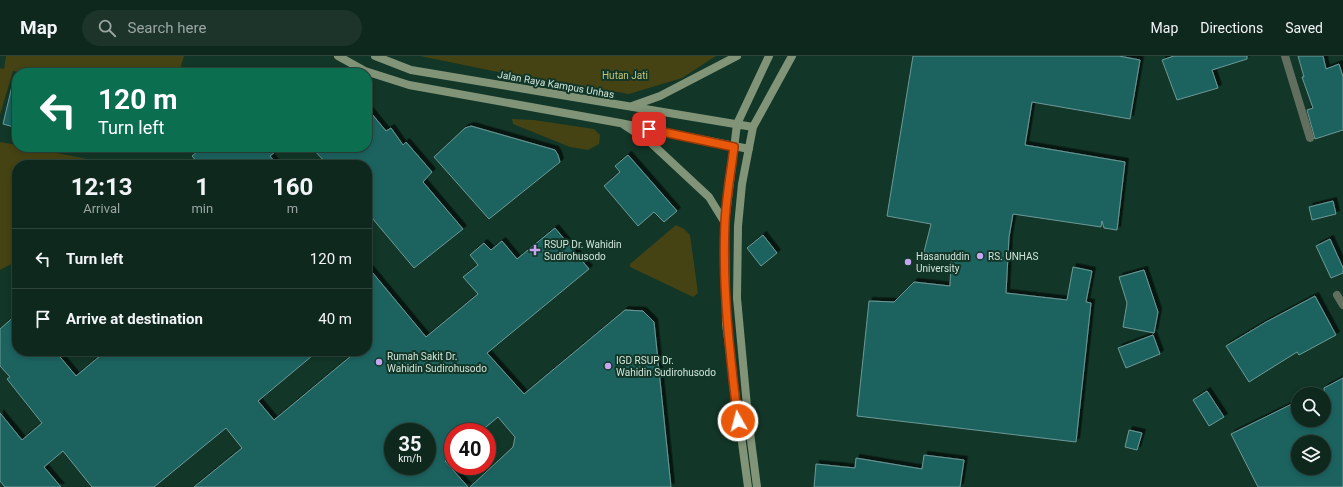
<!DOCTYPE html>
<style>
body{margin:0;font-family:Roboto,sans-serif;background:#1c342a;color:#f1f3f6;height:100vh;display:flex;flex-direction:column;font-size:15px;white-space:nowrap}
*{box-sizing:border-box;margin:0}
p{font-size:13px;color:#9ba6a4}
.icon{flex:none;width:22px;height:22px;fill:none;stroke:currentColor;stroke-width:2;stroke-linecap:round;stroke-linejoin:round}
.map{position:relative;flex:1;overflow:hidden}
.drawer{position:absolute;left:12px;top:104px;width:360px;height:196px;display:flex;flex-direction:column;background:#0e281d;border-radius:16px;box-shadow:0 2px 6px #0003,0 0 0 1px #2e443b}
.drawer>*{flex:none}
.banner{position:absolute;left:12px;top:12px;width:360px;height:84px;border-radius:16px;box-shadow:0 2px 6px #0003,0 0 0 1px #2e443b;background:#0b6e4f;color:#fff;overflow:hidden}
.buttons{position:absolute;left:1291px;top:331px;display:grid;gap:8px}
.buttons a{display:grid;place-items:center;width:40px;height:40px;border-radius:50%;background:#0e281d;box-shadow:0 2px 6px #0003,0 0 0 1px #2e443b;font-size:20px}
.speed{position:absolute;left:384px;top:367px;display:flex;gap:8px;font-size:20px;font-weight:700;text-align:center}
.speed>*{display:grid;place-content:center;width:52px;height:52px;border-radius:50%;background:#0e281d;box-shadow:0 2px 6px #0003,0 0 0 1px #2e443b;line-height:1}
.speed small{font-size:10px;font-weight:400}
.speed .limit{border:6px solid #d22;background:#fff;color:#111}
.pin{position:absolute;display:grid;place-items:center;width:34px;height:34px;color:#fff;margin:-17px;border-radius:8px;box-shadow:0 2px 6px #0006}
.me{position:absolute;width:44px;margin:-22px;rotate:353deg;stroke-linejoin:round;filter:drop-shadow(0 0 3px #0008)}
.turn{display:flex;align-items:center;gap:14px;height:84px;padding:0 20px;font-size:18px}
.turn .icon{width:52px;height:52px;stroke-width:2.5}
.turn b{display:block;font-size:28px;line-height:34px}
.eta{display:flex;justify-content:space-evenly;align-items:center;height:68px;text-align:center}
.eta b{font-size:24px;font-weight:700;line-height:28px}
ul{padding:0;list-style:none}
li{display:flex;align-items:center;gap:12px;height:60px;padding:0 20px;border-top:1px solid #2e443b}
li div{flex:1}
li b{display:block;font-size:15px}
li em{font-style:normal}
header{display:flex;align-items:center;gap:24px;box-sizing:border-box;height:56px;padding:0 20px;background:#0e281d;border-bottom:1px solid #2e443b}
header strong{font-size:19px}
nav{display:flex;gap:22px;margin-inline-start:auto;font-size:14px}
.search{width:280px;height:36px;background:#1c342a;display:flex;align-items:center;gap:10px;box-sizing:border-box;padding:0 14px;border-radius:22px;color:#9ba6a4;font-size:15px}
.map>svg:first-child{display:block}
.green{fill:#454313}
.building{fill:#1d6461;stroke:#6c9997;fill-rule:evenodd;filter:url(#shadow)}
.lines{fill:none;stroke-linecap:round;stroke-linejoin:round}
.street{stroke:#636f5e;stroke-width:8}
.secondary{stroke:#819478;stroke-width:8}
.route-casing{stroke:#983908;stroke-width:10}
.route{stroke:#ea580c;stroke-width:7}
.poi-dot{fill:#c6a6f0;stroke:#123627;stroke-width:1.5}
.labels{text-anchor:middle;stroke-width:4;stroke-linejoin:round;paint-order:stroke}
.park-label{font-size:10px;fill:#c5c377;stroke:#123627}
.street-label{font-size:10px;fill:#d0e4da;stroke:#123627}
.poi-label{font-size:10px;fill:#d0e4da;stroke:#123627;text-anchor:start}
</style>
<header>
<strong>Map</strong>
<div class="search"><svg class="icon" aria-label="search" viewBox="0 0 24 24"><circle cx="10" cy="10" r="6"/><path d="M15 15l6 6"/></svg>Search here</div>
<nav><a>Map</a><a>Directions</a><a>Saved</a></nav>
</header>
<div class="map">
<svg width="1343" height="431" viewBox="0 0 1343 431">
<defs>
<filter id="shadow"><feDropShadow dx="3.5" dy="-3.5" stdDeviation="0" flood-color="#0009"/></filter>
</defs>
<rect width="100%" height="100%" fill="#123627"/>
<!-- green -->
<path class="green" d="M6 0H184L179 17H24L13 15 0 59V12L4 13Z
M420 0H716L682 22 629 38 513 19Z
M512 63 534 64 594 73 600 79 599 88 588 94 570 91 513 68Z
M0 86 17 89V91H27L117 109H17V205L0 214Z
M676 169 684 173 690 179 698 237 693 241 630 211V208Z"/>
<!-- building -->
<path class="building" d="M913 0H1119L1140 4 1130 63 1032 46 1025 89 1125 106 1117 174 1104 172 1102 165 1101 171 1013 158 1009 181 1006 237 1067 244 1073 211 1092 215 1086 246 1091 247 1076 386 857 360 869 245 894 246 914 226 950 230 951 203 924 196 931 168 887 160Z
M1174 0H1247V3L1212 14 1218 32 1177 44 1162 4Z
M1298 0H1323L1326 13 1339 8 1343 21V74L1315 83 1307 54 1313 52 1302 21H1304Z
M12 30 17 31V72L3 68Z
M367 52 386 75 391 72 403 89 406 86 432 116 423 126 463 173 414 212 367 156V109H328L311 91H367Z
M471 70 555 94 558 99 560 106 489 163 434 101 465 72Z
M203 91H281L270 100 277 109H200L192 100Z
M628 99 677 155 664 166 654 156 638 170 604 130 620 116 615 110Z
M1333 145 1336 158 1312 164 1309 151Z
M555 172 589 213 487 297 524 338 625 254 643 255 654 266 671 431H470L513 391 515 381 498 361 480 376H453V399L445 405 468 431H194L242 392 226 372 154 431H92L63 395 44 411 61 431H5L0 425V357L22 384 42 367 7 323 10 321 0 310V273L17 258V295H55L76 320 106 295H318L258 345 274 364 357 295H367V210L426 281 478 238 463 221 478 209 470 199 484 187 491 194 502 185 517 203ZM393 376H427V410H393Z
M763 179 777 197 761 210 747 192Z
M1330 183 1343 212V217L1331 222 1316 190Z
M1144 214 1158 256 1154 277 1123 271 1127 247 1119 221Z
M1315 240 1336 279 1299 299 1297 296 1249 326 1226 290 1266 266Z
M1153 279 1160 298 1126 312 1118 292Z
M1343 322V431H1258L1231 378 1298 345V364H1324V332ZM1298 386H1324V412H1298Z
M1207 335 1224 361 1209 370 1193 344Z
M1129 374 1142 377 1137 394 1125 391Z
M924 399 964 404 960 431H814L816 408 855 412 856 402 922 413Z"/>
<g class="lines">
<!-- street -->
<path class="street" d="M1285 0 1310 82
M1337 239 1343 249"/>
<!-- secondary -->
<path class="secondary" d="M338 0 365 15 409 29 620 67 749 93
M375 0 411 14 753 71
M632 50 660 40 737 0
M624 69 650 86 709 141 725 167
M748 431 726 268 725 167 737 68 769 0
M757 431 748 361 737 242 738 170 742 128 753 71 792 0"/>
</g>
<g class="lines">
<defs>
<path id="route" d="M649 73 734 91C731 116 726 141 725 167 722 233 730 299 738 365"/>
</defs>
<!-- route casing -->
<use href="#route" class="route-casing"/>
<!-- route -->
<use href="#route" class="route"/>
</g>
<!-- markers -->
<g class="poi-dot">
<path d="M533 188h4v4h4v4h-4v4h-4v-4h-4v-4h4z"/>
<circle cx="980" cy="200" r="4"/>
<circle cx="908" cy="206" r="4"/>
<circle cx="379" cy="306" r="4"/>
<circle cx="608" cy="310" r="4"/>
</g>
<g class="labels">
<!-- park labels -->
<g class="park-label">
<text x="625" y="23">Hutan Jati</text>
</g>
<!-- street labels -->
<g class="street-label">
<text transform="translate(556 28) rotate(10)" y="4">Jalan Raya Kampus Unhas</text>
</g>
<!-- poi labels -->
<g class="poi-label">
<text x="544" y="192">RSUP Dr. Wahidin<tspan x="544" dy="12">Sudirohusodo</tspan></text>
<text x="916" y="204">Hasanuddin<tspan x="916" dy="12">University</tspan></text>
<text x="988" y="204">RS. UNHAS</text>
<text x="387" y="304">Rumah Sakit Dr.<tspan x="387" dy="12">Wahidin Sudirohusodo</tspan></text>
<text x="616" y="308">IGD RSUP Dr.<tspan x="616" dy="12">Wahidin Sudirohusodo</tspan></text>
</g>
</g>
</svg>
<div class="buttons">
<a><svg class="icon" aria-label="search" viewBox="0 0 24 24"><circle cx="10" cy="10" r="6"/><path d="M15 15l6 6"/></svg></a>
<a><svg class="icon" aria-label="layers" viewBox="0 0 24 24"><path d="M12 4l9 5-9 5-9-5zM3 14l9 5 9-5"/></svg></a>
</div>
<div class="speed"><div>35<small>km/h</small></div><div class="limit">40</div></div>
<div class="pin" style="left:649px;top:73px;background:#d93025"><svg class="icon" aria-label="arrive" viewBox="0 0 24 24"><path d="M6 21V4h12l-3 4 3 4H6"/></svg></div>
<svg class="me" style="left:738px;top:365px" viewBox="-20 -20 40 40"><circle r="17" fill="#ea580c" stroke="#fff" stroke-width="3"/><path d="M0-11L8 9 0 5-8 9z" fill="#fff"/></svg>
<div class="banner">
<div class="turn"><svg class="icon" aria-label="left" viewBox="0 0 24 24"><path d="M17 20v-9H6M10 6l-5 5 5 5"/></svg><div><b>120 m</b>Turn left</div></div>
</div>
<section class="drawer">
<div class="eta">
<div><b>12:13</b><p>Arrival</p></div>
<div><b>1</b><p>min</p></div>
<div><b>160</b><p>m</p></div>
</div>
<ul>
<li><svg class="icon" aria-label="left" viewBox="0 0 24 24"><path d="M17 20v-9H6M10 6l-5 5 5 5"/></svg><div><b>Turn left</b></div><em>120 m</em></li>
<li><svg class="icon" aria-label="arrive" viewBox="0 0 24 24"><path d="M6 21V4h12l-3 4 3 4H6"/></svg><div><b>Arrive at destination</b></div><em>40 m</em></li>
</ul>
</section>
</div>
